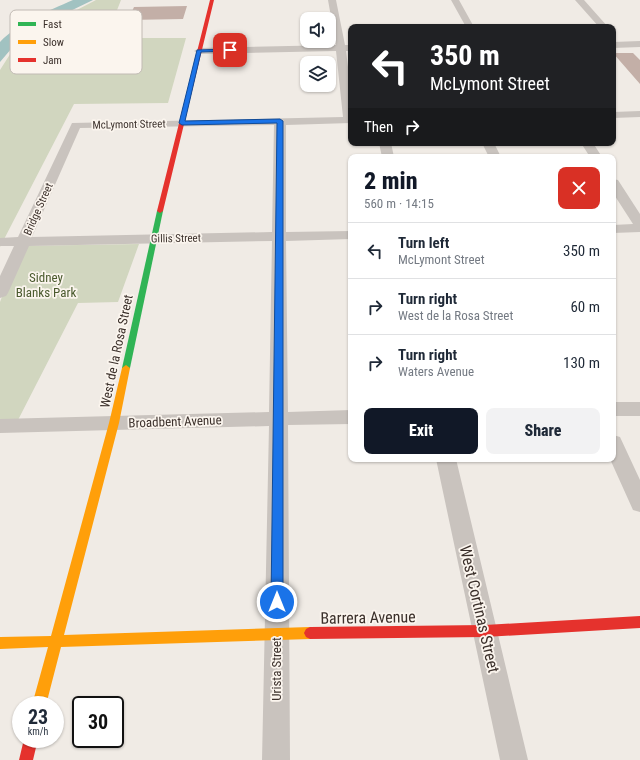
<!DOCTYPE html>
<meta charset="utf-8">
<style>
body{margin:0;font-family:"Roboto Condensed",sans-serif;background:#f2f2f3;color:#1f2937;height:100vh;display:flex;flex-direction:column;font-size:15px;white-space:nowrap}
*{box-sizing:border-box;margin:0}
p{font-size:13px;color:#747a83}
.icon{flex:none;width:22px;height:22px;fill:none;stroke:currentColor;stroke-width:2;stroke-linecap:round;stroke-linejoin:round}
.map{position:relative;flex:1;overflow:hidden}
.side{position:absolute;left:348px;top:154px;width:268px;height:308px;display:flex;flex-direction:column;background:#fff;border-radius:8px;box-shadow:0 1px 3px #0004}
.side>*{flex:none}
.hud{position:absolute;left:348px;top:24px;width:268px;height:122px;border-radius:8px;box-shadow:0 1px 3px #0004;background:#202124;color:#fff;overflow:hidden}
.tools{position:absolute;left:300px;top:12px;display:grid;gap:8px}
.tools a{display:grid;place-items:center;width:36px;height:36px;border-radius:8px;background:#fff;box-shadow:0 1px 3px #0004;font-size:20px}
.speed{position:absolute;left:12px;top:696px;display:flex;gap:8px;font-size:20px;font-weight:700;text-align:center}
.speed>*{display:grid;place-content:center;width:52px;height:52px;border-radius:50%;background:#fff;box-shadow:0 1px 3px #0004;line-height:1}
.speed small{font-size:10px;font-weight:400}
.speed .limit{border:2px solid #111;border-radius:6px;background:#fff;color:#111}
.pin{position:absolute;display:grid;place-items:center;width:34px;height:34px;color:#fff;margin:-17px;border-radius:8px;box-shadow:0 2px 6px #0006}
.me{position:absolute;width:44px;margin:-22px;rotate:0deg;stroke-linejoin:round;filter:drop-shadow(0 0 3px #0008)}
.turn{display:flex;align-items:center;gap:14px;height:84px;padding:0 16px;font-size:18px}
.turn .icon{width:52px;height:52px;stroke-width:2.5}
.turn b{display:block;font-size:28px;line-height:34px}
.then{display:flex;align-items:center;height:38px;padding:0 16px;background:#0003;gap:8px;font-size:15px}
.round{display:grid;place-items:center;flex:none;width:42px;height:42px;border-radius:8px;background:#f2f2f3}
.overview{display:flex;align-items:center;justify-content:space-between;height:68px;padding:0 16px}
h1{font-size:24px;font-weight:800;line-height:30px;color:#111827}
.cta{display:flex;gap:8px;margin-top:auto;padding:8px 16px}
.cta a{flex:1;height:46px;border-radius:8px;background:#111827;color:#fff;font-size:16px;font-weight:800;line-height:46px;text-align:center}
.cta a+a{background:#f2f2f3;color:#1f2937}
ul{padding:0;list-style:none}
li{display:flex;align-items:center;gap:12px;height:56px;padding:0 16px;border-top:1px solid #e0e1e3}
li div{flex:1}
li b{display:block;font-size:15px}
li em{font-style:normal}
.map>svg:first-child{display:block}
.green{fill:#d1d6bf}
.water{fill:#a1c2c1}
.building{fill:#c3afa7}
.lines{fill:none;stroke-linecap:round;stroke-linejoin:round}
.street{fill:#c9c3be;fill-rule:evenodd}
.fast{fill:#30b455;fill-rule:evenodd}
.slow{fill:#ff9f0a;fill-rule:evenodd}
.jam{fill:#e5322d;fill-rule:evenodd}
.route{fill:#1a73e8;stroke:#114b97}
.labels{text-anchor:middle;stroke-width:3.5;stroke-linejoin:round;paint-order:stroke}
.far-street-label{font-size:11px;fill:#3b302b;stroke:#fbf5ee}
.park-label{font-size:13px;fill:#4a5a2e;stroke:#fbf5ee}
.street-label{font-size:13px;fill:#3b302b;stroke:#fbf5ee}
.near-street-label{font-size:16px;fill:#3b302b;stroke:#fbf5ee}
.key{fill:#fbf5ee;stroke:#c1bab4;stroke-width:1}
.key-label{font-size:11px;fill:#3b302b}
</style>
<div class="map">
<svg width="640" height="760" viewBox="0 0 640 760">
<rect width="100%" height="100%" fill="#f0ebe5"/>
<!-- green -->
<path class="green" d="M96 0H121L106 38H186L168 103 74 104 0 247V70L14 48 25 37Z
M139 244 118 302 78 303 18 420H0V302L21 246Z"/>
<!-- water -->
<path class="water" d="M73 0H93L33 29 17 42 0 62V42C19 22 48 11 73 0Z"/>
<!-- building -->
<path class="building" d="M187 6 183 19 128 20 134 7Z
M613 53H633L640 60V84Z"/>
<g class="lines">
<!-- street -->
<path class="street" d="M328 0H336L345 45H351V51H346L351 91V123L286 125V232L351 231V239L286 241 288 412 351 410V424L288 425 290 760H262L269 426 0 433V419L269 412 272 241 29 246 8 293 6 296 0 298V276L14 246H0V238L18 237 72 123 343 117 336 51 199 54 194 51 199 48 336 45ZM274 125 272 232 32 237 80 128Z
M451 0H459L474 27H466Z
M575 0H584L608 27H599Z
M640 41V47L613 48V42Z
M640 111V117L613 118V112Z
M379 143H391L394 157H382Z
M482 143H494L501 157H489Z
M581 143H593L602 157H590Z
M613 179 618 180 640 214V232L613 233V225L633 224 613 193Z
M613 402H640V416H613Z
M613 435 620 437 640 480V512L633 510 610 459H613Z
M436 459H456L528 760H500Z"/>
<!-- fast -->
<path class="fast" d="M160 209 163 211 130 368 126 371 122 368 157 211Z"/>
<!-- slow -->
<path class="slow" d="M126 365 130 368 119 423 64 635 310 627 314 629 316 633 314 637 310 639 61 647 46 705H32L48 647 0 649V637L51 636 109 423 122 368Z"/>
<!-- jam -->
<path class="jam" d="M210 0H214L163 211 160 213 157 211Z
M640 616V628L485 637 310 639 306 637 304 633 306 629 310 627 485 625Z
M24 739H38L33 760H19Z"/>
</g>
<!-- route -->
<path class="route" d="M230 49 232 51 201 52 185 121 280 119 283 121V602L281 606 277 608 273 606 271 602 277 123 182 125 179 123 197 50Z"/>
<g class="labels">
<!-- far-street labels -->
<g class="far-street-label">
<text transform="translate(129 124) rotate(-1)" y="4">McLymont Street</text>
<text transform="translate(38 209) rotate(-66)" y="4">Bridge Street</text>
<text transform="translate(176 238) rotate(-1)" y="4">Gillis Street</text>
</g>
<!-- park labels -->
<g class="park-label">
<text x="46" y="282">Sidney<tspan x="46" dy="15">Blanks Park</tspan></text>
</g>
<!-- street labels -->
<g class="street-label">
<text transform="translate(116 351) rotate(-78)" y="5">West de la Rosa Street</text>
<text transform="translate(175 421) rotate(-2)" y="5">Broadbent Avenue</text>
<text transform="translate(276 669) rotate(-90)" y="5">Urista Street</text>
</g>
<!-- near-street labels -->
<g class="near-street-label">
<text transform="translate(480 609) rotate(77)" y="6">West Cortinas Street</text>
<text transform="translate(368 617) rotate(-1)" y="6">Barrera Avenue</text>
</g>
</g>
<!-- legend -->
<rect x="10" y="10" width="132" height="64" rx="6" class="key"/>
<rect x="18" y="22" width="18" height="4" fill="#30b455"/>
<rect x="18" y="40" width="18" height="4" fill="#ff9f0a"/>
<rect x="18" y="58" width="18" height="4" fill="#e5322d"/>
<g class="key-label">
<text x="43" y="28">Fast</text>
<text x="43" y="46">Slow</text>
<text x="43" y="64">Jam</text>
</g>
</svg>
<div class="tools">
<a><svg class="icon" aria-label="sound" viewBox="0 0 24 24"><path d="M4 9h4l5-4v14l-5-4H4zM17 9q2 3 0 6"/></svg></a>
<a><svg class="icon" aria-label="layers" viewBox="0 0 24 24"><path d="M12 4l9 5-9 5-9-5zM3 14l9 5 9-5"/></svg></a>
</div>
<div class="speed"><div>23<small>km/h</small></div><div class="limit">30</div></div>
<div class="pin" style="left:230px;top:50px;background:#d93025"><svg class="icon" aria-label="arrive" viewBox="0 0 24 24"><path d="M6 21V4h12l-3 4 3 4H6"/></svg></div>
<svg class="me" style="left:277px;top:602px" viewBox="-20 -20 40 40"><circle r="17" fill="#1a73e8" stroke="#fff" stroke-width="3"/><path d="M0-11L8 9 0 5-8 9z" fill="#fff"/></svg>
<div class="hud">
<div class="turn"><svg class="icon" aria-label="left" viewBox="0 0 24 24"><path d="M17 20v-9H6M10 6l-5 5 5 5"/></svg><div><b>350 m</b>McLymont Street</div></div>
<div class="then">Then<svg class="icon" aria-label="right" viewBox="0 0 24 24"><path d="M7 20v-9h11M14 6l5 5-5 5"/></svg></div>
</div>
<section class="side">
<div class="overview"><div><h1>2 min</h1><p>560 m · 14:15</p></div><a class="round" style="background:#d93025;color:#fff"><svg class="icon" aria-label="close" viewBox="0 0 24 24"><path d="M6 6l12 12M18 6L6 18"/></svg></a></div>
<ul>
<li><svg class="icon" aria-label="left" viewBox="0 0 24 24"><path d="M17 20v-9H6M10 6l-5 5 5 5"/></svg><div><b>Turn left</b><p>McLymont Street</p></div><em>350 m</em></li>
<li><svg class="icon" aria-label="right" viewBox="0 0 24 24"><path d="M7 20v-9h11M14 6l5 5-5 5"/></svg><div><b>Turn right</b><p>West de la Rosa Street</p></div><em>60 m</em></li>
<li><svg class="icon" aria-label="right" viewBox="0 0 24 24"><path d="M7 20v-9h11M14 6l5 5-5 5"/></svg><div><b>Turn right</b><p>Waters Avenue</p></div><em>130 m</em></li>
</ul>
<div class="cta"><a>Exit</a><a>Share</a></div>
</section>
</div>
